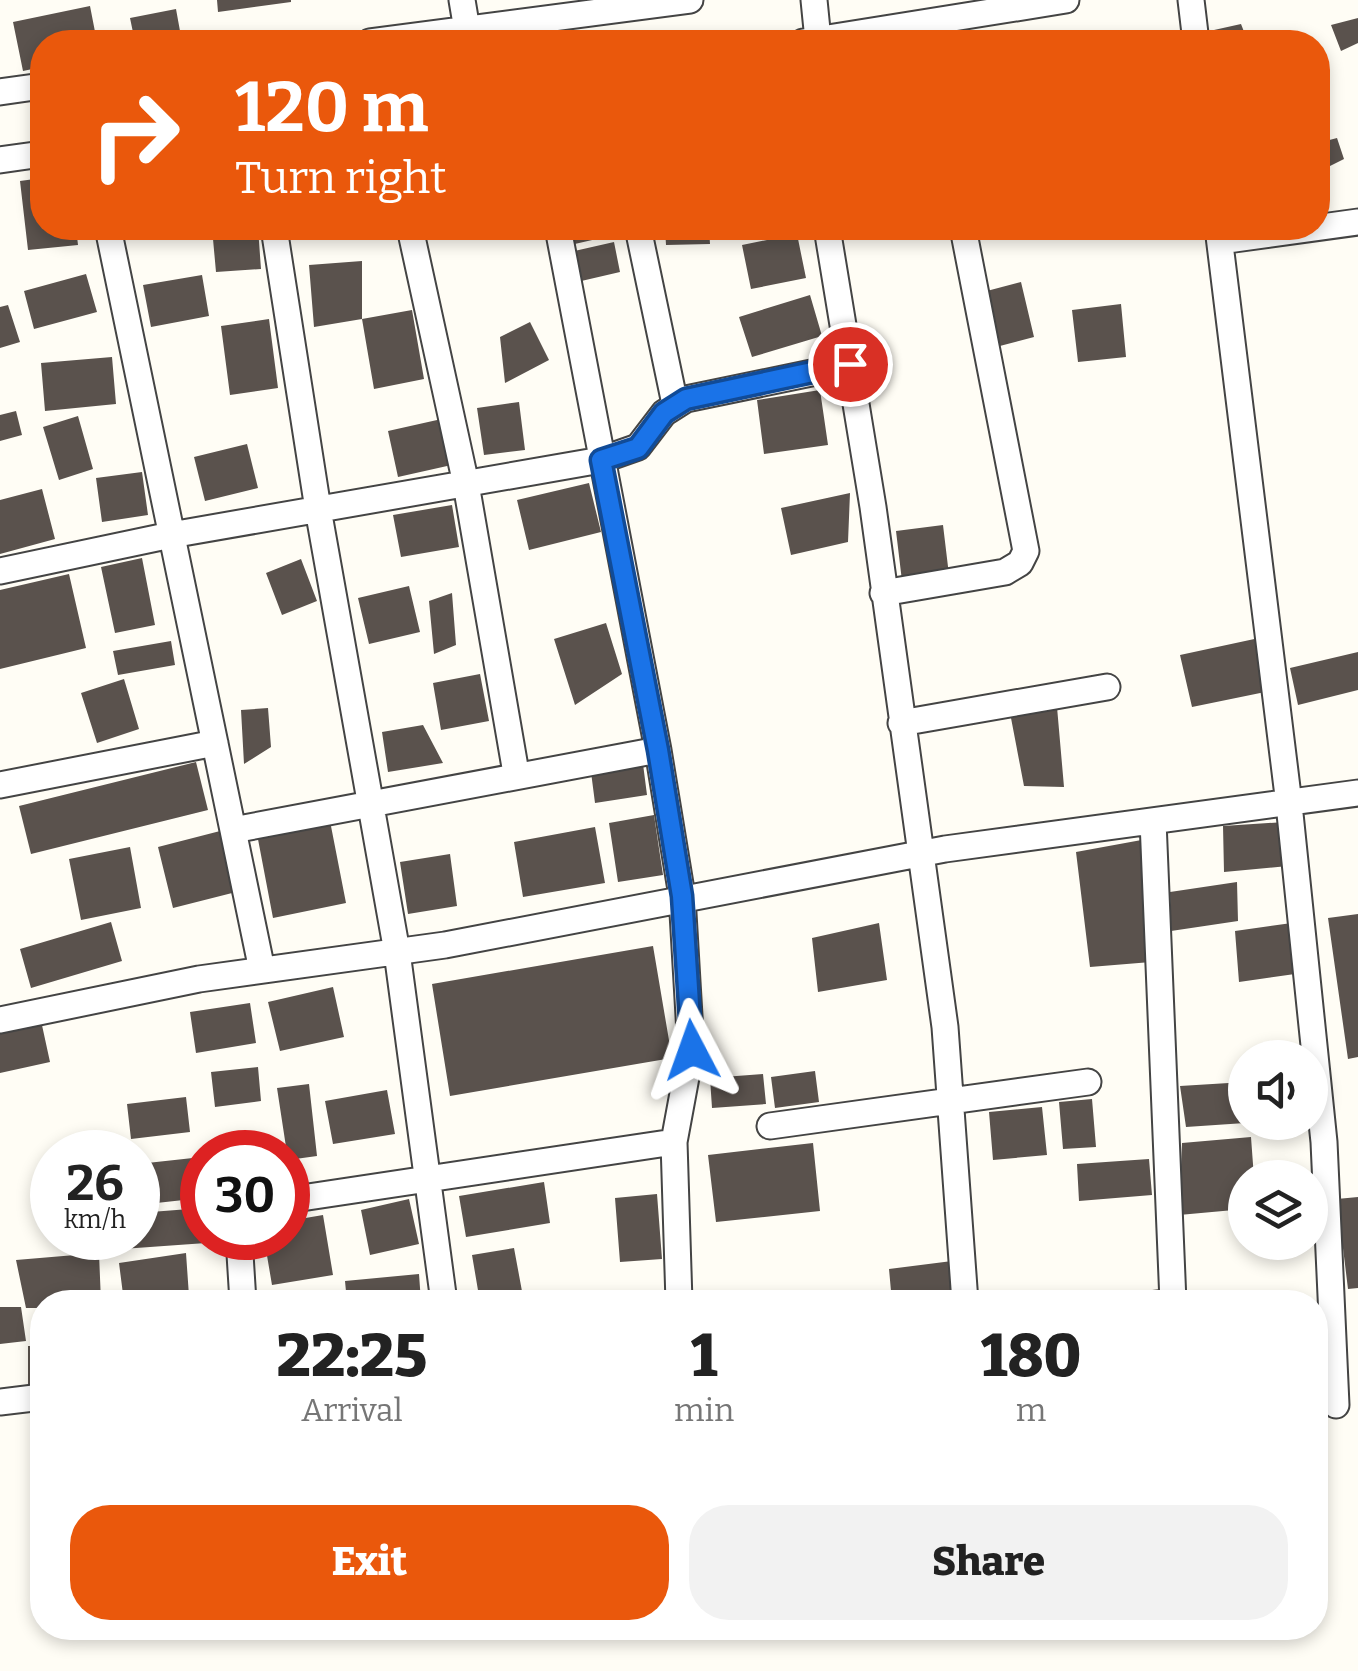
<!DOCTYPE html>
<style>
body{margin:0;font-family:Bitter,serif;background:#f2f2f2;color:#222;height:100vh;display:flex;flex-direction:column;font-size:38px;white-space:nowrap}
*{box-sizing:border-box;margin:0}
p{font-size:32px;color:#767676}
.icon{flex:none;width:55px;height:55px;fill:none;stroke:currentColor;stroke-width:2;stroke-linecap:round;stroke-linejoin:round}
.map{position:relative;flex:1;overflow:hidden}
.details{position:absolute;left:30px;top:1290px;width:1298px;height:350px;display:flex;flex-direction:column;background:#fff;border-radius:40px;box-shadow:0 5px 15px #0003}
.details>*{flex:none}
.top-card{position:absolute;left:30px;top:30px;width:1300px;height:210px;border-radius:40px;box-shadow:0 5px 15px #0003;background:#ea580c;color:#fff;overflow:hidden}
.controls{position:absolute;left:1228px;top:1040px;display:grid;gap:20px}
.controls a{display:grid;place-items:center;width:100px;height:100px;border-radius:50%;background:#fff;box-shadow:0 5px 15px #0003;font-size:50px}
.speed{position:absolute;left:30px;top:1130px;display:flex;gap:20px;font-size:50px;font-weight:700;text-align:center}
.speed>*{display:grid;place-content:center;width:130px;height:130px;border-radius:50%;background:#fff;box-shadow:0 5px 15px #0003;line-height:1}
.speed small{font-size:25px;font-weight:400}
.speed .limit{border:15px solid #d22;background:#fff;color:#111}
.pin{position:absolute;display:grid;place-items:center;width:85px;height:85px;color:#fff;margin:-42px;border:5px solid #fff;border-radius:50%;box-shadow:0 2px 10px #0007}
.me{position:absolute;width:110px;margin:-55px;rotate:356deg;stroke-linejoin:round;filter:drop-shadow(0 0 8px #0008)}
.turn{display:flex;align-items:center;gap:35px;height:210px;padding:0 40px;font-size:45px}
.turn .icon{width:130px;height:130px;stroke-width:2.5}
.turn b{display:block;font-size:70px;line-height:85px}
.eta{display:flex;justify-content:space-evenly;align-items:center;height:170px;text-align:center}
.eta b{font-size:60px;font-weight:800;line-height:70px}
.action{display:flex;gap:20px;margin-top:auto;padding:20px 40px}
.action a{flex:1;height:115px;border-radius:40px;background:#ea580c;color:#fff;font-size:40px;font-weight:800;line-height:115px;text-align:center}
.action a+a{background:#f2f2f2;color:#222}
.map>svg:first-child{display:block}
.building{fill:#5a524d}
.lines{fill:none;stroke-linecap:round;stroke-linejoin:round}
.minor-casing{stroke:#444;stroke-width:29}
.minor{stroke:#fff;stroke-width:25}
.route-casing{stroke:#114b97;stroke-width:25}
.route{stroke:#1a73e8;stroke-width:18}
</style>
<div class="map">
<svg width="1358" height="1671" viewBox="0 0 1358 1671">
<rect width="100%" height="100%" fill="#fffdf5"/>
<!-- building -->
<path class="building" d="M217 0H291V2L218 12Z
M90 6 97 42H42V67L23 71 13 22Z
M176 9 180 31 161 42H135L130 18Z
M1358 18V43L1341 51 1331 25Z
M1241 24 1248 42H1219L1214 30Z
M1337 138 1344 159 1320 171 1318 143Z
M42 178V228H76L78 245 28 250 20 181Z
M212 228H258L261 269 216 272Z
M562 228H612L614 235 566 246Z
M665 228H709L710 244 666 245Z
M797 234 806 278 751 289 742 245Z
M614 242 620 272 577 282 570 252Z
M362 261V319L314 327 309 265Z
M86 274 97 312 34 329 24 291Z
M202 275 209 316 151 327 143 285Z
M1021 282 1034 337 996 347 983 292Z
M810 295 822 336 752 357 739 317Z
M1121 304 1126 357 1078 362 1072 310Z
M8 305 20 342 0 348V307Z
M412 310 424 379 374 389 362 319Z
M269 319 278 388 230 395 221 326Z
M530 322 549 360 505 383 500 337Z
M112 357 116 404 45 411 41 363Z
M820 390 828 445 764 454 757 400Z
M519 402 525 450 484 455 477 408Z
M16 411 22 435 0 441V415Z
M78 416 93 469 59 480 43 427Z
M446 418 456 464 398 477 388 431Z
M247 444 258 488 205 501 194 457Z
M142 472 148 515 102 522 96 478Z
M589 483 601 532 529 550 517 500Z
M42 489 55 539 0 554V500Z
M850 493 848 542 791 555 781 508Z
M452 505 459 547 401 557 393 515Z
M943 525 949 575 902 581 896 531Z
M142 558 155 625 115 633 101 567Z
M301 559 317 601 282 615 266 573Z
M69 574 86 648 0 669V590Z
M409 586 420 632 369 644 358 598Z
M452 593 456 645 434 654 429 601Z
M606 623 622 674 575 705 554 639Z
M1259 638 1270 691 1192 707 1180 655Z
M171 641 175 665 118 675 113 651Z
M1358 652V690L1298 705 1290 668Z
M480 674 489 721 441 730 433 683Z
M124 679 139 729 97 743 81 693Z
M1057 707 1064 787 1024 786 1011 718Z
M268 708 271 747 244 764 241 710Z
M423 725 443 763 388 772 382 732Z
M196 762 208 810 31 854 19 806Z
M643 764 647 795 595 803 591 772Z
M654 815 663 875 618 882 609 823Z
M330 821 346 903 273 918 257 834Z
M1285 822 1288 866 1224 872 1223 826Z
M595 827 605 883 523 897 514 842Z
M224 830 240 891 173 908 158 847Z
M1147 839 1151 962 1090 967 1076 852Z
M130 847 141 908 81 920 69 859Z
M450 854 457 906 408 914 400 862Z
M1237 882 1238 921 1171 931 1170 892Z
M1358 914V1057L1348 1059 1328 918Z
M111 922 122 961 31 988 20 949Z
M1299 922 1302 973 1239 982 1235 931Z
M879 923 887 980 818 992 812 938Z
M653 946 672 1058 450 1096 432 984Z
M333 987 344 1037 280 1051 268 1002Z
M250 1003 256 1043 196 1053 190 1012Z
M40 1016 50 1062 0 1073V1024Z
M258 1067 261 1101 215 1107 211 1072Z
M815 1071 819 1102 775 1108 771 1077Z
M763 1074 766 1104 712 1108 710 1078Z
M1245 1082V1123L1186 1127 1180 1086Z
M309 1084 317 1156 288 1160 277 1088Z
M387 1090 395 1134 333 1144 325 1101Z
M186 1097 190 1132 131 1139 127 1104Z
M1092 1099 1096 1147 1063 1149 1059 1102Z
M1042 1107 1047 1155 993 1160 989 1112Z
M1251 1137 1254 1178H1245V1209L1179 1215 1182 1143Z
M813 1143 820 1211 716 1222 708 1155Z
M202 1157V1198L138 1205V1164Z
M1149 1159 1152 1195 1079 1201 1077 1164Z
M544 1182 550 1223 466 1237 459 1196Z
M657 1194 662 1259 620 1262 615 1198Z
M1358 1197V1288L1348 1289 1337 1199Z
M409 1199 419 1244 370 1255 361 1210Z
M202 1208 206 1243 108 1250 107 1238H138V1213Z
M323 1215 333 1275 272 1285 264 1238H288V1221Z
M514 1248 524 1302H480L472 1255Z
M99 1253 101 1302H42V1308H26L16 1260Z
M186 1253 189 1296 124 1302 119 1263Z
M960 1260 962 1302H892L889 1269Z
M419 1274 421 1302H347L345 1281Z
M1167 1288 1168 1302H1078V1300Z
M319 1297 320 1302H290V1300Z
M0 1307H21L26 1341 0 1344Z
M28 1346H42V1386L28 1388Z"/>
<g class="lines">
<defs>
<path id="minor" d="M462 0 467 30
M814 0 818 40
M1191 0 1196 42
M370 42 690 0
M803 42 1066 0
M0 92 42 86
M0 160 42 154
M108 228 262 970
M274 228 318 509 397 952 444 1302
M410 228 466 484 516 773
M558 228 658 750 682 896 691 1050 674 1142 679 1302
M638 228 675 404
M827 228 873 507 945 1027 965 1302
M1218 228 1289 804 1324 1142 1336 1405
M1220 241 1358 222
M0 571 171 535 601 460 638 447 664 413 686 399 850 365
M883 593 1005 572 1020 563 1026 551 963 228
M901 723 1107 687
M0 785 215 743
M1153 821 1173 1302
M233 830 658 750
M0 1020 199 979 445 945 945 849 1358 793
M770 1126 1088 1082
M288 1200 674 1142
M239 1238 243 1302
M0 1402 42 1397"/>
</defs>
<!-- minor casing -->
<use href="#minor" class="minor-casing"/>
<!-- minor -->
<use href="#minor" class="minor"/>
</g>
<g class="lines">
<defs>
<path id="route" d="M692 1050 682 896 658 750 601 460 638 448 664 413 686 399 850 364"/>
</defs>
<!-- route casing -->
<use href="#route" class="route-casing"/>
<!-- route -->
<use href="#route" class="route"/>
</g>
</svg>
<div class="controls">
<a><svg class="icon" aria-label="sound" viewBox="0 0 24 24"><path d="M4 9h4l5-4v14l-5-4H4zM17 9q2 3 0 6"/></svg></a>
<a><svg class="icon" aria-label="layers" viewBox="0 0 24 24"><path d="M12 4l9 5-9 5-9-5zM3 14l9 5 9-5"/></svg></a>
</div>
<div class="speed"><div>26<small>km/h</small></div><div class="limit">30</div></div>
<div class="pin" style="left:850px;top:364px;background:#d93025"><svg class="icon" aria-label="arrive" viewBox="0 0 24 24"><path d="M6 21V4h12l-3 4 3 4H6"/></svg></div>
<svg class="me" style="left:692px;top:1050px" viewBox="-20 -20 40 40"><path d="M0-17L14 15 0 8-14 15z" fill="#1a73e8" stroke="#fff" stroke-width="4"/></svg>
<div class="top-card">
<div class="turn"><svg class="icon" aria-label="right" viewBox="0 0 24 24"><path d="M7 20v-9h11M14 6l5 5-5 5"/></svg><div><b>120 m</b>Turn right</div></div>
</div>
<section class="details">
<div class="eta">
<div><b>22:25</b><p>Arrival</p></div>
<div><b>1</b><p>min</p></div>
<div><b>180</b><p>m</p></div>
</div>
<div class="action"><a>Exit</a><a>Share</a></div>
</section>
</div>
